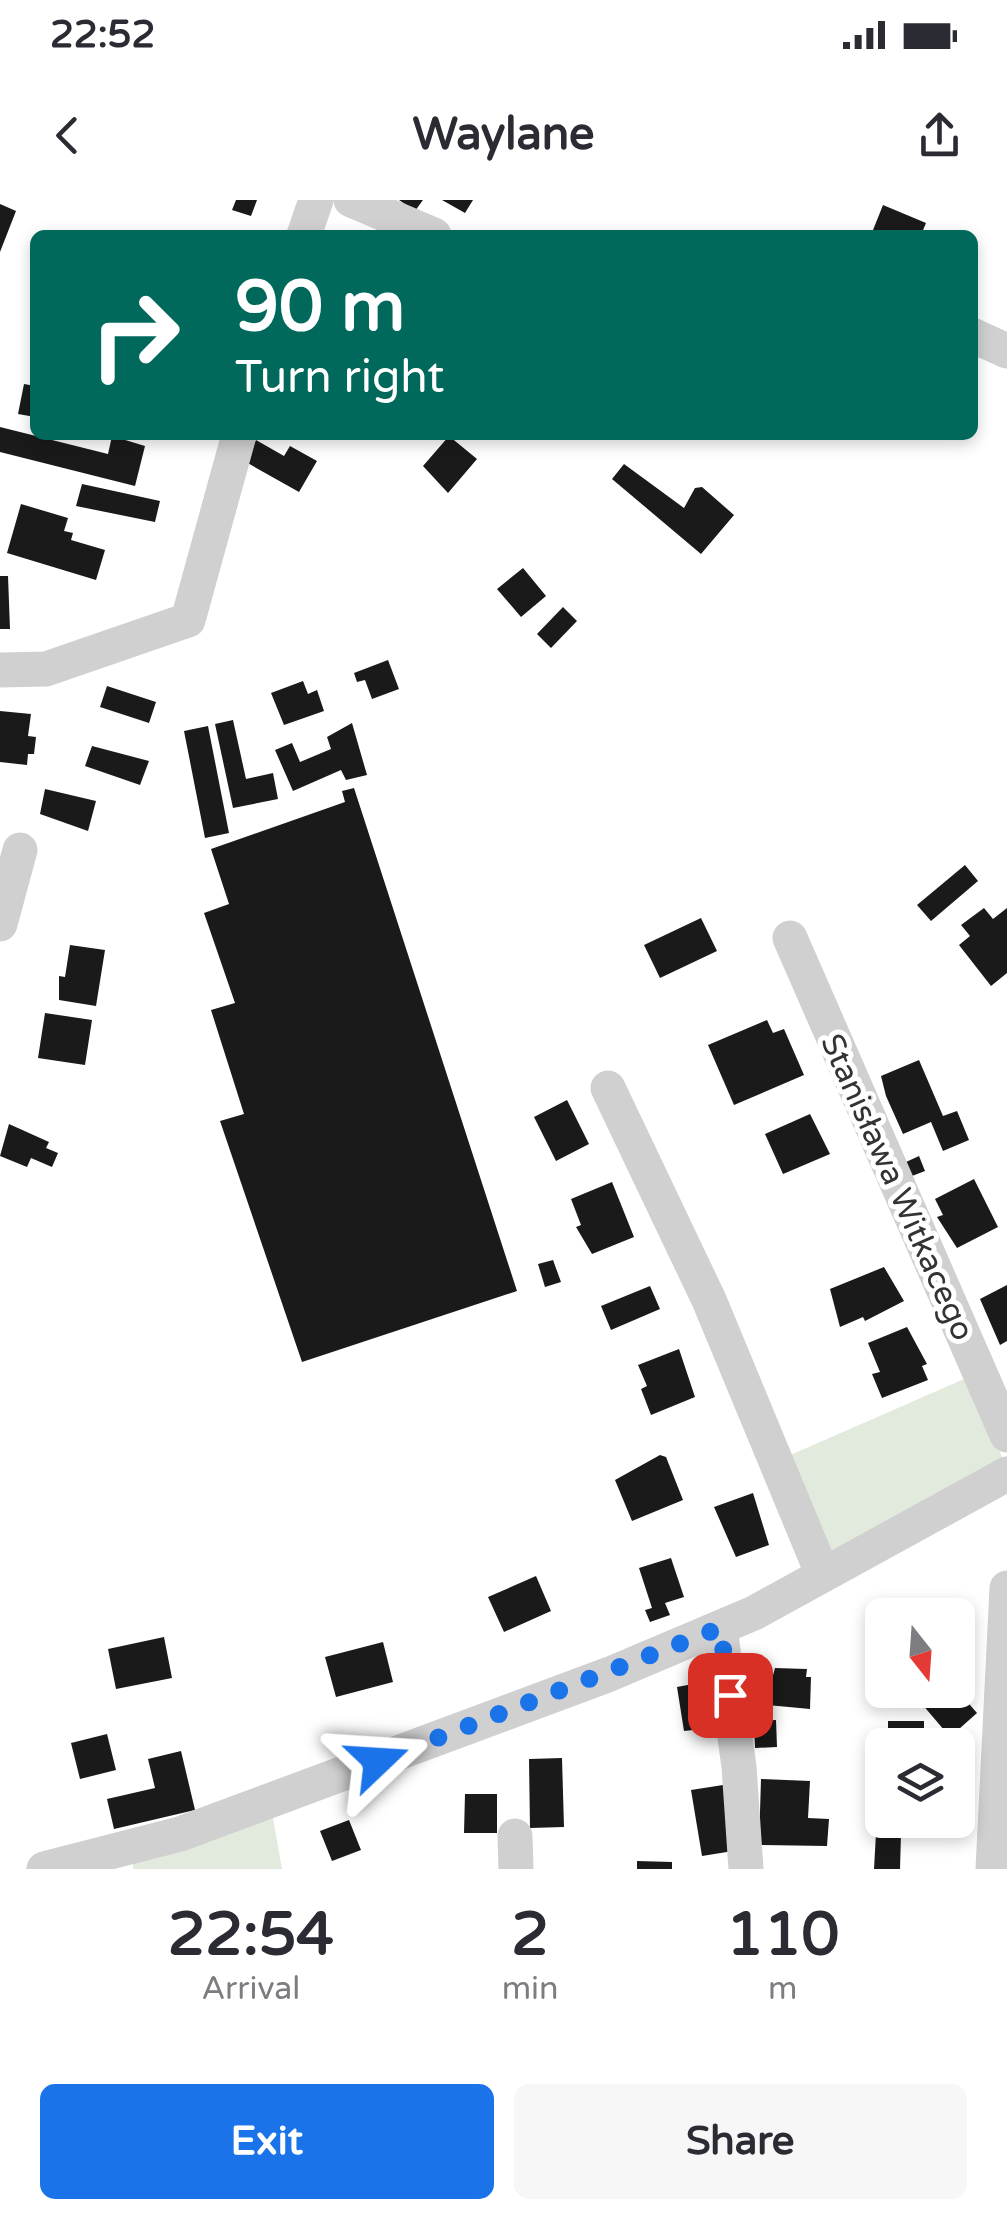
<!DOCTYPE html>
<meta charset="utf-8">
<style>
body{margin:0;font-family:"Varela Round",sans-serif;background:#f7f7f7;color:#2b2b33;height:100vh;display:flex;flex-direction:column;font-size:38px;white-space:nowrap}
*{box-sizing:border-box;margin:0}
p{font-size:32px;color:#7c7c81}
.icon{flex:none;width:55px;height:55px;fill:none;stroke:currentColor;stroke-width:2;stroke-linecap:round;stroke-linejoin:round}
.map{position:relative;height:1669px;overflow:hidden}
.sheet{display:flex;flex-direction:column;background:#fff;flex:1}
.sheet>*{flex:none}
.guide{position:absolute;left:30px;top:30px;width:948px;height:210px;border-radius:15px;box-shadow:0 5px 15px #0003;background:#00695c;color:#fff;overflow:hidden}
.needle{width:65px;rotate:163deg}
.tools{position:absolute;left:865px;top:1398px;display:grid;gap:20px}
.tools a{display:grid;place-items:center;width:110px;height:110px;border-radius:15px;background:#fff;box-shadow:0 5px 15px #0003;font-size:50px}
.pin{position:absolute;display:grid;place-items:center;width:85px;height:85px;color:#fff;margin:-42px;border-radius:20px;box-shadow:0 5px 15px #0006}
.me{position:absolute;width:110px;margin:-55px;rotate:70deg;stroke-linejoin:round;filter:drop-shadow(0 0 8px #0008)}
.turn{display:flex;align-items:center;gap:35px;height:210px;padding:0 40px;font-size:45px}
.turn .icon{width:130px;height:130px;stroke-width:2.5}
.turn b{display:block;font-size:70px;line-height:85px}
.eta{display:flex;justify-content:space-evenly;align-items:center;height:170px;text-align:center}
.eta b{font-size:60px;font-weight:800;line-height:70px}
.action{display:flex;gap:20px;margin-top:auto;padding:20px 40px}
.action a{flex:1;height:115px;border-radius:15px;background:#1a73e8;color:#fff;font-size:40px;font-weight:800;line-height:115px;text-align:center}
.action a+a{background:#f7f7f7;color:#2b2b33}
.status{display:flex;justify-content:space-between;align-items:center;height:70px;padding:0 50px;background:#fff;direction:ltr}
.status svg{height:28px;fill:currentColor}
header{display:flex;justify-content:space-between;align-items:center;height:130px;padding:0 40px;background:#fff;font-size:45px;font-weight:800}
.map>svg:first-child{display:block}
.green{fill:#e2e9dd}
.building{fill:#1a1a1a}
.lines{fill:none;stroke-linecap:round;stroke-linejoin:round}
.minor{stroke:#d0d0d0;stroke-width:35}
.route{stroke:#1a73e8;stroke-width:18;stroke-dasharray:0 32.4}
.labels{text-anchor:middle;stroke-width:10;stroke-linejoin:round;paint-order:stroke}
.street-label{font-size:32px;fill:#333;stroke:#fff}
</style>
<div class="status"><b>22:52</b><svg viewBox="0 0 49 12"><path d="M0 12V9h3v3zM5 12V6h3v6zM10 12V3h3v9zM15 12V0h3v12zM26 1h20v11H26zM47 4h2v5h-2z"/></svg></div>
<header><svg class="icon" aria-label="back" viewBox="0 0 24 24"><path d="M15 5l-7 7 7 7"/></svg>Waylane<svg class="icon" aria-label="share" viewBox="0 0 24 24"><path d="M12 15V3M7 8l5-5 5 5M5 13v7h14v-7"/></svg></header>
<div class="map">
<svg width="1007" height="1669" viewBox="0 0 1007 1669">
<rect width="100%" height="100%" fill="#fff"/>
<!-- green -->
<path class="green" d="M971 1176 1003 1260 836 1351 826 1347 779 1260Z
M272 1612 282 1669H133V1660Z"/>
<!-- building -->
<path class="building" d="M236 0H257L251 16 232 10Z
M399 0H423L415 11Z
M442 0H473L465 13Z
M0 4 16 11 0 52Z
M883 5 926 23 921 35H871Z
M24 184 35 186V217L18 214Z
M0 227 108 254 112 236 145 246 135 286 0 252Z
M449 236 477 259 448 293 423 266Z
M256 240 284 256 290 246 317 261 299 292 244 261Z
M624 264 684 308 695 288 702 287 734 315 701 354 612 279Z
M82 284 160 301 155 322 76 306Z
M21 304 68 318 64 331 73 333 71 340 105 350 96 380 7 353Z
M523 368 546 396 521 417 497 389Z
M0 376H8L10 429H0Z
M563 407 577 421 551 448 537 434Z
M388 460 399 489 372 499 365 480 357 482 354 473Z
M303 481 308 494 317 490 324 511 284 525 271 493Z
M107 486 156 502 149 523 100 507Z
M0 511 31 514 28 536 36 537 34 554H28L27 565 0 562Z
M233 520 246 579 273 573 278 599 233 608 215 524Z
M352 523 367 575 346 580 341 570 293 591 275 550 292 543 300 562 331 549 327 537Z
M208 526 229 633 205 638 184 531Z
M92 546 149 561 140 585 85 566Z
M354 588 517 1091 302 1162 220 921 244 914 211 810 235 803 204 713 229 704 211 649 345 602 342 591Z
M45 589 96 601 88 631 40 614Z
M965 665 978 681 931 721 917 705Z
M984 708 993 719 1007 708V773L991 786 959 745 970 736 961 725Z
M701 718 717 751 660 778 644 745Z
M70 745 105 750 96 806 59 800V776L65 777Z
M45 813 92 820 85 865 38 858Z
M767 820 773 833 784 829 804 875 734 905 708 845Z
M919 860 943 916 957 911 969 940 943 951 931 922 903 934 886 896 881 876Z
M567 900 589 944 556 961 534 917Z
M810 914 830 954 783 974 765 934Z
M9 924 49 942 46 948 58 953 52 967 31 958 27 967 0 956Z
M919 956 925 971 912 976 906 962Z
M974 979 998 1027 957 1048 937 1017 943 1015 935 999Z
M612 982 634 1037 592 1054 576 1027 581 1025 571 999Z
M553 1060 561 1082 545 1087 538 1064Z
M884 1067 904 1101 865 1121 863 1117 840 1127 830 1089Z
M1007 1085V1141L1000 1145 980 1099Z
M650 1086 660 1109 611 1130 601 1106Z
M907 1127 927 1164 922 1166 928 1180 882 1198 872 1174 880 1172 868 1143Z
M679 1149 695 1197 651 1215 641 1189 647 1186 638 1165Z
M660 1255 666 1257 683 1300 632 1321 615 1280Z
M753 1293 769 1345 736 1357 714 1307Z
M671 1358 684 1397 665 1403 670 1415 650 1422 645 1410 652 1408 639 1368Z
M536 1376 551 1411 504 1432 488 1397Z
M164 1437 172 1478 116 1489 108 1449Z
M383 1442 393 1482 336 1497 325 1457Z
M775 1468 807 1469 806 1477H811L810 1509 757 1504V1480L772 1479Z
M693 1484V1490L719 1487 722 1527 684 1531 677 1487Z
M910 1490H957L977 1513 950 1537Z
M776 1520 777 1547 755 1548 754 1521Z
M888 1521H924V1545H888Z
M107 1534 116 1570 80 1579 71 1543Z
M181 1551 195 1610 114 1629 107 1599 155 1588 148 1559Z
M562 1558 564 1627 530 1628 529 1559Z
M761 1579 810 1581 808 1618 829 1619 827 1646 759 1645Z
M723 1585 733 1651 702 1656 691 1590Z
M465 1594H497V1633H464Z
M349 1620 361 1650 332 1661 320 1631Z
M876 1633 901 1634 900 1669H874Z
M637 1661 672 1662V1669H637Z"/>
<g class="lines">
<!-- minor -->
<path class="minor" d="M351 0 434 35
M304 35 316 0
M972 135 1007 151
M0 470 46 469 188 420 239 235
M0 724 20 650
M790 738 1007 1235
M608 888 709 1100 823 1375
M720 1428 739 1567 746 1669
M515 1636 516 1669
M44 1669 180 1634 610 1474 754 1413 1007 1274
M993 1669 1007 1388"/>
</g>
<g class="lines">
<!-- route -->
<path class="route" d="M378 1561 720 1428 730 1495"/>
</g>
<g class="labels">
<!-- street labels -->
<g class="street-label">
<text transform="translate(898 987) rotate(66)" y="11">Stanisława Witkacego</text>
</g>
</g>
</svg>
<div class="tools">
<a><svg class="needle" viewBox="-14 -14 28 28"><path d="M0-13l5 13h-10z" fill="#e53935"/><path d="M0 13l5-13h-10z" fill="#7c7c81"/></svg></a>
<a><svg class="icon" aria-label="layers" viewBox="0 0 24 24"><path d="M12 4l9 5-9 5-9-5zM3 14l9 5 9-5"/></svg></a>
</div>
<div class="pin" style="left:730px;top:1495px;background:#d93025"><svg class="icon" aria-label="arrive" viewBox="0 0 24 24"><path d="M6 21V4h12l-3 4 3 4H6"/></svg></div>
<svg class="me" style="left:378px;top:1561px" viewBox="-20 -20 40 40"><path d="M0-17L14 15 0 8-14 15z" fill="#1a73e8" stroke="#fff" stroke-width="4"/></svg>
<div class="guide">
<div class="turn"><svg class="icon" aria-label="right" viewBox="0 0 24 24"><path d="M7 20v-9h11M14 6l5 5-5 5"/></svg><div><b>90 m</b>Turn right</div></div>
</div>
</div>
<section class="sheet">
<div class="eta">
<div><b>22:54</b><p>Arrival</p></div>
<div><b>2</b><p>min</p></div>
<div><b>110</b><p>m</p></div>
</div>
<div class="action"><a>Exit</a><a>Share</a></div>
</section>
